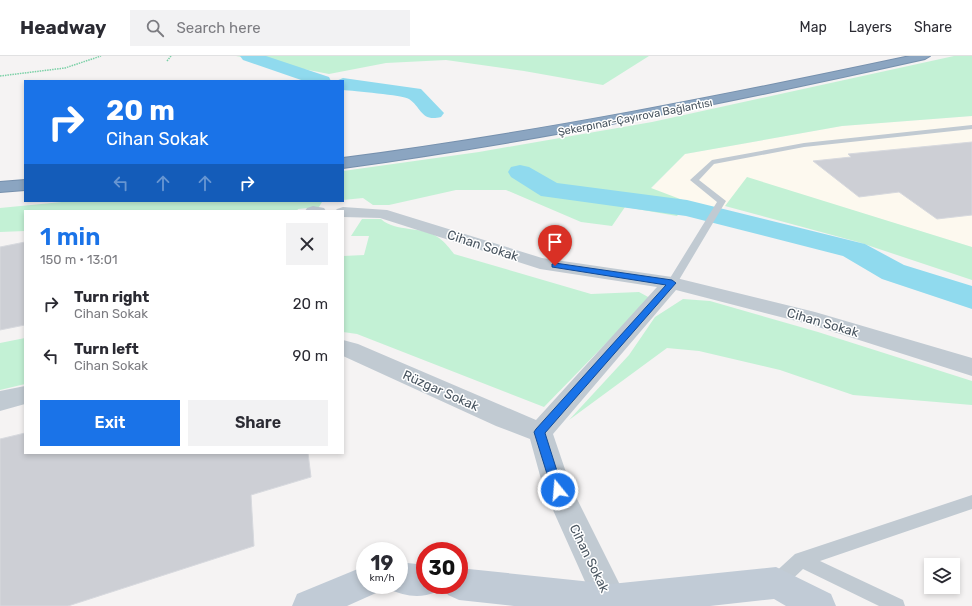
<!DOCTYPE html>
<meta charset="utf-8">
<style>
body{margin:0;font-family:Rubik,sans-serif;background:#f2f2f3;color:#2b2b33;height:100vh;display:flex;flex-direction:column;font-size:15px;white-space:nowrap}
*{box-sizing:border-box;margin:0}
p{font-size:13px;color:#7c7c81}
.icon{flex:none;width:22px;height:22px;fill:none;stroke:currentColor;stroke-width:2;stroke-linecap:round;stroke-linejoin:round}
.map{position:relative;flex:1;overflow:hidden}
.side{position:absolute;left:24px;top:154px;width:320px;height:244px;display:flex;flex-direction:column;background:#fff;border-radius:0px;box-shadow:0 2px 6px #0003}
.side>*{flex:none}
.hud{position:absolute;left:24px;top:24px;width:320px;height:122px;border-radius:0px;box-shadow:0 2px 6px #0003;background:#1a73e8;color:#fff;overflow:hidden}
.buttons{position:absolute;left:924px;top:502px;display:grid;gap:8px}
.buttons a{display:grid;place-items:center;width:36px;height:36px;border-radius:0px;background:#fff;box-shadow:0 2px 6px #0003;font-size:20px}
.speed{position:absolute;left:356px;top:486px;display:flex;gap:8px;font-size:20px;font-weight:700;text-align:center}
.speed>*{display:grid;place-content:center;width:52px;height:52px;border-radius:50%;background:#fff;box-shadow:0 2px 6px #0003;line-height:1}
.speed small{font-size:10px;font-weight:400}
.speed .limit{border:6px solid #d22;background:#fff;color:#111}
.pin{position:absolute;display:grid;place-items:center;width:34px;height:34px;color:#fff;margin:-41px -17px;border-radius:50% 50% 50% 0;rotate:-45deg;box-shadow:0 0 4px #0007}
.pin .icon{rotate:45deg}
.me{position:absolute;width:44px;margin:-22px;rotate:343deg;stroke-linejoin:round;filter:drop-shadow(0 0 3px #0008)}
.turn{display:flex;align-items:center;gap:14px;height:84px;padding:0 16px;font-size:18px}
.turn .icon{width:52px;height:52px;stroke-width:2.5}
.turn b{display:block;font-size:28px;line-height:34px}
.lanes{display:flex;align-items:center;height:38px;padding:0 16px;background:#0003;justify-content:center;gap:20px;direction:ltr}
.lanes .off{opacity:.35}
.round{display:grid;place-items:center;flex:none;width:42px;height:42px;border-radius:0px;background:#f2f2f3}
.headline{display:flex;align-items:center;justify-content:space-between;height:68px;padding:0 16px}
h1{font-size:24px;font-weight:600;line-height:30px;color:#1a73e8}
.button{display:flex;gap:8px;margin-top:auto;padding:8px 16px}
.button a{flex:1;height:46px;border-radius:0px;background:#1a73e8;color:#fff;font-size:16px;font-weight:600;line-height:46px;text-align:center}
.button a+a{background:#f2f2f3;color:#2b2b33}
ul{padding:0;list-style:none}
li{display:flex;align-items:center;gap:12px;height:52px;padding:0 16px}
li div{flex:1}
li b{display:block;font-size:15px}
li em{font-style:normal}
header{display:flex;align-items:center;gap:24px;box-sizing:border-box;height:56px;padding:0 20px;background:#fff;border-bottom:1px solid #e1e1e2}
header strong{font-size:19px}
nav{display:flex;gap:22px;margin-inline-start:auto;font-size:14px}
.search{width:280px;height:36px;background:#f2f2f3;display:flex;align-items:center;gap:10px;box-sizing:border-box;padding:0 14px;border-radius:0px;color:#7c7c81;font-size:15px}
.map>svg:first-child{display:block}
.commercial{fill:#fdf9ef}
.green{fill:#c3f1d5}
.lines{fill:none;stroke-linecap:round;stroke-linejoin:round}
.river{fill:#90daee;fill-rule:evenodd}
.building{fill:#cdcfd5;stroke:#d7d9de}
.highway-casing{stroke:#7690ad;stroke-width:2}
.path{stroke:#7ad0a6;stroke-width:1.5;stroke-dasharray:1.5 1;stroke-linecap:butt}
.lane{fill:#c1cad2;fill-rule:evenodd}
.street{fill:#c1cad2;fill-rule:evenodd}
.secondary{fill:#c1cbd6;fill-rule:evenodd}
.highway{fill:#8ba5c1;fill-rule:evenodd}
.route{fill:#1a73e8;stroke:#114b97}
.labels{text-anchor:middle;stroke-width:3;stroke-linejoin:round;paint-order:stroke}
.far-street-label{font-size:11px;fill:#4a5661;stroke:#fff}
.street-label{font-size:13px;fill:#4a5661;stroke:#fff}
</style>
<header>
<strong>Headway</strong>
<div class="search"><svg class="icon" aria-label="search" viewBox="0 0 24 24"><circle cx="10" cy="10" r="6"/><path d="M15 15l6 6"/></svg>Search here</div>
<nav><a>Map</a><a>Layers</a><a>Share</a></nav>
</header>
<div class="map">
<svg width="972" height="550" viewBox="0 0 972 550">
<rect width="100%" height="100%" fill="#f5f3f3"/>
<!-- commercial -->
<path class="commercial" d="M972 60V191L747 122 719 158 651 133 685 98 842 70Z"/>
<!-- green -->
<path class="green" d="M236 0H649L603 29 524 15 446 4 386 7 329 18Z
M954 0H972V60L842 70 685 98 651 132 688 146 677 160 625 151 612 170 581 166 506 134H456L389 149H373L363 142 343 144V115L479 96 652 66Z
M747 121 972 191V224L858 186 725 150Z
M72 145H328L322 146 319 151 298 153 297 155H25V175L0 176V152Z
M362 163H381C396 177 422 169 439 182 445 186 450 193 454 198L591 238 639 236 650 242 544 351 357 278 343 276V200L364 199 369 180H351Z
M683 243 710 245 818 276 972 325V349L853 339 780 314 699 295 667 292 569 364 629 299 655 261Z
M25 282V328L0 334V287Z"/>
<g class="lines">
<!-- river -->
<path class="river" d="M240 0H266L329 21 331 25H304L243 4Z
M343 22 421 33 444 57 441 61C421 66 422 52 409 43 403 39 353 35 343 34V25H336Z
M520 109 529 111 557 127 687 144 865 188 904 209 972 230V253L882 223 843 200 686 160 541 140 511 121 508 116 511 111Z"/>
</g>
<!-- building -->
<path class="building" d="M972 86V159L937 163 899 136 859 141 813 105 851 101 848 98Z
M25 186V269L0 274V191Z
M25 377V397H308L311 421 251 439 254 490 68 550H0V383Z"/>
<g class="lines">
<defs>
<path id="highway" d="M910 0H930L925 3C732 46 539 85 343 112V102C534 77 722 40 910 0Z
M25 124V134L0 136V126Z"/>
</defs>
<!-- highway casing -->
<use href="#highway" class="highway-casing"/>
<!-- path -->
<path class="path" d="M167 5 171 0
M0 20 65 12 101 0"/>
<!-- lane -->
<path class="lane" d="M972 69V73L804 91 714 108 699 124 726 145 676 229 672 230 667 227 717 146 690 124 712 104 804 87Z
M972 439V453L820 505 903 544 905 550H879L803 513 783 532 777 534 771 532 769 526 771 520 795 498Z"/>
<!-- street -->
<path class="street" d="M313 150 324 152 326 155H305L307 152Z
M343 151 387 154 542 202 672 221 815 256 972 302V320L812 269 676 234 553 378 571 431 622 533 628 550H596L544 434 530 383 496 370 343 300V284L358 288 536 364 657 231 540 213 380 162 343 161V155H335L337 153Z
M25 330V348L0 355V335Z"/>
<!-- secondary -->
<path class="secondary" d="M399 506 425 509V529H439L436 536C420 543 404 540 388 533L386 529H399Z
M365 510V529H380L376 537 347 550H292L297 538Z
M776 511 831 538 836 550H786L774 543 710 550H514L459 544 448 539 443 529H459V512L611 528Z"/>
<!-- highway -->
<use href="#highway" class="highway"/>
</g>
<!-- route -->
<path class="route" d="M555 207 672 224 676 227 545 377 563 434 562 438 558 439 553 438 552 434 534 376 536 373 666 229 552 211V208Z"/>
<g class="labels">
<!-- far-street labels -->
<g class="far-street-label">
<text transform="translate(635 61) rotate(-11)" y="4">Şekerpınar-Çayırova Bağlantısı</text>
</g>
<!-- street labels -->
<g class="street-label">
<text transform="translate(483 189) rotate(18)" y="5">Cihan Sokak</text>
<text transform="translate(823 266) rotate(16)" y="5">Cihan Sokak</text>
<text transform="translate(441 334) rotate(24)" y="5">Rüzgar Sokak</text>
<text transform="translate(590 502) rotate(64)" y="5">Cihan Sokak</text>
</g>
</g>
</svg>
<div class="buttons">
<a><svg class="icon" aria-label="layers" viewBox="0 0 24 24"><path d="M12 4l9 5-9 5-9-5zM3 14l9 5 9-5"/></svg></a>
</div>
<div class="speed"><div>19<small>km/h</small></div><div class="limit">30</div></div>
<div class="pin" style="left:555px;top:210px;background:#d93025"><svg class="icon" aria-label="arrive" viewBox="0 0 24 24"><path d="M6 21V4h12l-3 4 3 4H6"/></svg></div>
<svg class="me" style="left:558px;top:434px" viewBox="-20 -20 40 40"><circle r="17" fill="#1a73e8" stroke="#fff" stroke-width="3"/><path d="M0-11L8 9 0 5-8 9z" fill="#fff"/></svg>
<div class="hud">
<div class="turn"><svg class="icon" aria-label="right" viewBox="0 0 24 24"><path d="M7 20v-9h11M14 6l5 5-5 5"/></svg><div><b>20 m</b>Cihan Sokak</div></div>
<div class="lanes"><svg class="icon off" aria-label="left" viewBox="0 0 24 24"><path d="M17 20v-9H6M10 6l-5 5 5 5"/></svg><svg class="icon off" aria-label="ahead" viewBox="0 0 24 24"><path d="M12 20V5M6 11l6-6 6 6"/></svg><svg class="icon off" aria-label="ahead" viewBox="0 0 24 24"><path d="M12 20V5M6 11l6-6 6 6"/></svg><svg class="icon" aria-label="right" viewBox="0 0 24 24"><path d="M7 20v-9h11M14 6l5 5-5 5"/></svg></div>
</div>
<section class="side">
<div class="headline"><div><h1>1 min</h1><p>150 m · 13:01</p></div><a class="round"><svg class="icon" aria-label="close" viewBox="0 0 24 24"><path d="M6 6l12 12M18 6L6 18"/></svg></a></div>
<ul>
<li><svg class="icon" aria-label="right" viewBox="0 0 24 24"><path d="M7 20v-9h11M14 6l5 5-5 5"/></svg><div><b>Turn right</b><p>Cihan Sokak</p></div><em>20 m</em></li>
<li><svg class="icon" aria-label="left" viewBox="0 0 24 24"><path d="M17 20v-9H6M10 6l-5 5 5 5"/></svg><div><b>Turn left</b><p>Cihan Sokak</p></div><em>90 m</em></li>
</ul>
<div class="button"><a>Exit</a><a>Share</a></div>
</section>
</div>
